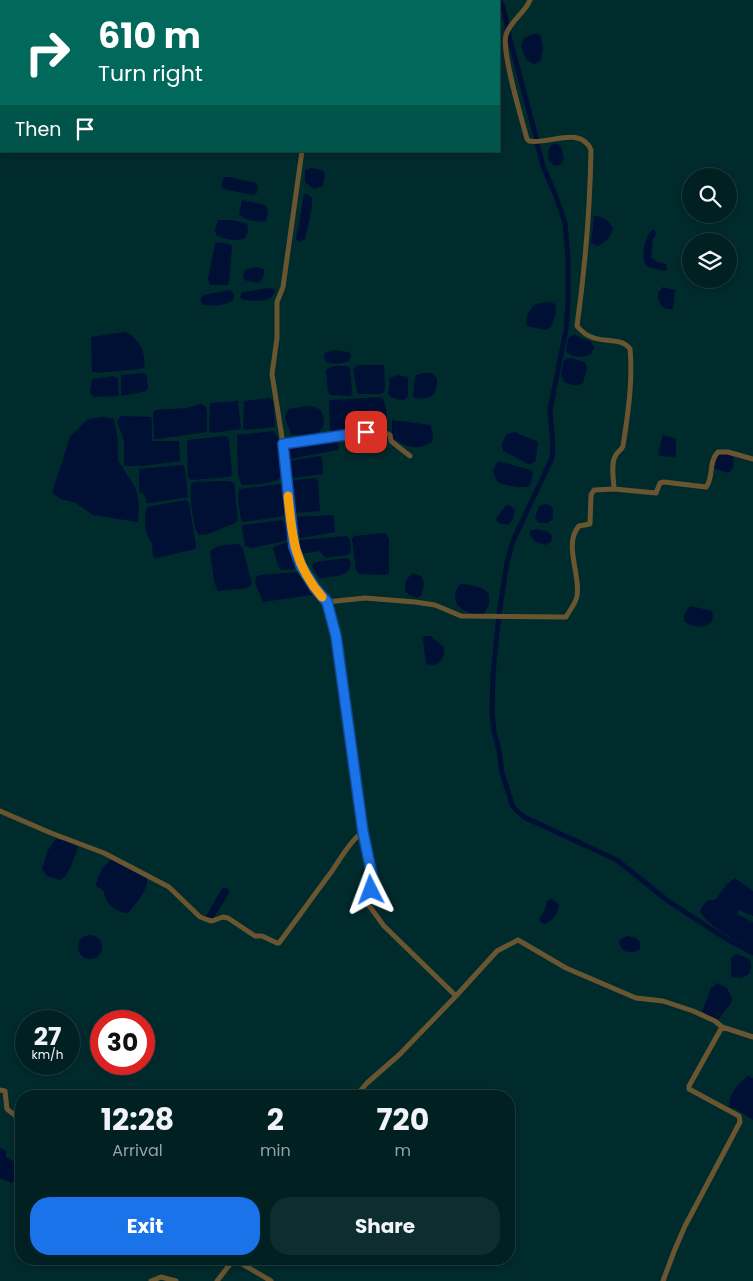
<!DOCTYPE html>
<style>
body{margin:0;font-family:Poppins,sans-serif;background:#0e2d2f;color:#f1f3f6;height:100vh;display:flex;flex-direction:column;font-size:19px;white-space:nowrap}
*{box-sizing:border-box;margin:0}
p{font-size:16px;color:#95a3a5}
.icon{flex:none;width:28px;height:28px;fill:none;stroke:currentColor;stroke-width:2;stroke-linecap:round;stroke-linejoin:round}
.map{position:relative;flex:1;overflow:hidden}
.panel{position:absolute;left:15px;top:1090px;width:500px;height:175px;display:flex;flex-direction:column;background:#002022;border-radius:20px;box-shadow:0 2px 12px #0003,0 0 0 1px #223e40}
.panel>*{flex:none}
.hud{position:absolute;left:0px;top:0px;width:500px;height:152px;box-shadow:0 2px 12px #0003,0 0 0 1px #223e40;background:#00695c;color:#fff;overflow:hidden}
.controls{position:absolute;left:682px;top:168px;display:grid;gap:10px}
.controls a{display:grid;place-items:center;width:55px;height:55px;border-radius:50%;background:#002022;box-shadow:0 2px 12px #0003,0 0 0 1px #223e40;font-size:25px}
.speed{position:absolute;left:15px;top:1010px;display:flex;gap:10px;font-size:25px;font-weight:700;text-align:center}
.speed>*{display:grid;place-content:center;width:65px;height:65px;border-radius:50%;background:#002022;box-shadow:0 2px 12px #0003,0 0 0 1px #223e40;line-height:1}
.speed small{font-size:12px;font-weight:400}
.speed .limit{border:8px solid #d22;background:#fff;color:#111}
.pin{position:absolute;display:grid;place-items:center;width:42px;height:42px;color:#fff;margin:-21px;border-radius:10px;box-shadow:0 2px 8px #0006}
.me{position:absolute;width:55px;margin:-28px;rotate:357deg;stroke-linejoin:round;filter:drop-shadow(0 0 4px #0008)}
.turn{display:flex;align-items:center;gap:18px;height:105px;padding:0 15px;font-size:22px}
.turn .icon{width:65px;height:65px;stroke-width:2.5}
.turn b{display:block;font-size:35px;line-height:42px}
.then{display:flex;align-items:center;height:48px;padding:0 15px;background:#0003;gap:10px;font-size:19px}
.eta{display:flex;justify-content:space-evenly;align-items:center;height:85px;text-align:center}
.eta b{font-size:30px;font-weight:700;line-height:35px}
.button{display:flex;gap:10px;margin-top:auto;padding:10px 15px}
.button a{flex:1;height:58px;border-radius:20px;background:#1a73e8;color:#fff;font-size:20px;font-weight:700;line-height:58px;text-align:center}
.button a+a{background:#0e2d2f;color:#f1f3f6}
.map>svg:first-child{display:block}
.water{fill:#000f34}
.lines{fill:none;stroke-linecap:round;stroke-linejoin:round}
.canal{stroke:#000f34;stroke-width:5}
.street{stroke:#6a5531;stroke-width:5}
.route-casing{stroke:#114b97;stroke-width:12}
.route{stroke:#1a73e8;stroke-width:9}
.slow{stroke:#f59e0b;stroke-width:9}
</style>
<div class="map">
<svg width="753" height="1281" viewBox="0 0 753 1281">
<rect width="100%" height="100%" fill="#002b2d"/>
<!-- water -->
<path class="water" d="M533 34H539L541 36 543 50 540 61 534 64 526 60 521 46 524 38Z
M555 143 561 146 564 159 561 164 555 166C547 161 547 154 550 146Z
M311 168 323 170 325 174 323 186 314 189 305 182V170Z
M224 177H229L256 183 258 187 257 193 253 195 224 189 221 186Z
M304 194H307L312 198V206L306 236 304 240 299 242 296 239Z
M242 200 265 205 268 210 266 221C257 223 246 220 239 215Z
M594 216C602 216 612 222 613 230L608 239 598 246 591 243Z
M218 220H231L246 223C250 228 248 235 244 239 235 241 225 240 216 235L215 230Z
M653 229 657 233 653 239 651 257 657 262 666 264 667 270 665 271 648 267 644 262C642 252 645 236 653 229Z
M217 242 230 244 232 247 229 282 228 285H210L208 279 215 244Z
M257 267 264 269V275L261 281 258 283 244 280 243 276 245 270Z
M663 287 675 290 673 309C662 311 658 303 658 293Z
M270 288 274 289 275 293C268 304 251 301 241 299L240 296 242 292Z
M229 290 234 294V299C227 306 213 306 203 305L201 302V298L204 295Z
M551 302 555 304 556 313 551 327 545 330 527 326 526 322C529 306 535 302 551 302Z
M124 332C138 335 147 355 144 367L140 369 97 373 92 371 91 337Z
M575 335 591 342 594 347 591 354C582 358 574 358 566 352L568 338 571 336Z
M334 350 349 352 351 355 350 360C342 365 334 364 326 362L324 357 325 353Z
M570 358 585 362 587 368 583 383C576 387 572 385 564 382L561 374 564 360Z
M357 365H384L385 388 384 392 381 394H359L357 392 353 369Z
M333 366H348L350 368 352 392 351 396 330 395 328 391 326 370Z
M144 373 147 376 148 388 146 391 122 396 121 394V375Z
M423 373H431L437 378C437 396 432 400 414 398L413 394 415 377 416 375Z
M398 375 408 377V395L406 399C400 401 393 399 388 394L390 378Z
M113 376 118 379 119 396 93 397 90 392 92 379Z
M380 397 383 398C386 406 389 420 384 427L335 433 330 430 329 402 331 400Z
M270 398 273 401 275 427 246 430 243 429 244 401Z
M238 401 241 429 212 433 209 431 210 403Z
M201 404 205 406 207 411V432L157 439 154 438 153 414 155 410 186 408Z
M307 406 314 407 321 410C323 415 325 422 323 427 319 436 299 437 291 434L285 418 286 413 289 409Z
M121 416 151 417 152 421V441H179L180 461 142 466H124V441L117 421Z
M103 417 114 419 118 441V460L136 489 139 505 138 522 93 515 76 503 61 499 52 493 70 437 88 419Z
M392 420 430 425 433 434 432 442C417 451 406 448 392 437Z
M274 431 279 440 282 475C274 486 254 484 242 485L238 475 237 435Z
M515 432 538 442 536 460 534 463 528 464 503 451 502 444 506 435Z
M663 435 676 439V455L674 457 660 456 658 454Z
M224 436 228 437 229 440 232 475 229 477 192 480 188 478 187 443 188 440Z
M334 439 337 442 339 448 337 450 290 459 287 457V446Z
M727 454 733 457C734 464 735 469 728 473L714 468 716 457 719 455Z
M319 456 322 457 323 474 293 478 289 477 288 464 290 461Z
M497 462H501L531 470 533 473C532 476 532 482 530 485 526 490 503 485 498 482 495 479 494 475 493 471Z
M183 465 185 470 188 497 151 503H146L145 495 139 492V469Z
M315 478 318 480 320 511 294 513 290 482 294 480Z
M219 481H229L234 483 238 520 235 523 208 534 199 535C192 527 190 496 191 485L194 482Z
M280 484 286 488 284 516 244 522 241 520 238 500 239 489Z
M185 500 189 503 196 545 195 549 157 558 153 557 152 543C144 534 144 518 147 507Z
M545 504 550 505 553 509V519L547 523H539L535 518 539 506Z
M506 505 511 506 515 511 513 519 508 525 498 523 496 519Z
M334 515 335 532 302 538 295 536 292 519 293 517Z
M283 520 286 524 288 537 285 541 252 548 245 546 242 528 243 525Z
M536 529 547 531 552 536 551 542 545 545 536 542 530 535V531Z
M385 533 389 539V573L385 575 359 574 356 570 352 539 354 536Z
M347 536 350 539 351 552 347 555 326 558 319 551 301 554 298 553 296 542 299 540Z
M288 542 291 543 297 566 294 569 281 570 278 566 273 548 276 546Z
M239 544 243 549 252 584 247 588 218 591 214 582 210 552C215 544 229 545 239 544Z
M347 558 351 562C350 565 350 569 348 571 343 576 326 578 319 578L312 566 315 562Z
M298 572 314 591 312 595 263 602 255 582 256 577 260 575Z
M414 573 422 577 424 584 421 596 416 598C415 597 409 595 408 594 401 588 407 576 414 573Z
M460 584C470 584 484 587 489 594V605L483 615C464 615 446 603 460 584Z
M691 606 712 611C717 630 696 629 685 622L684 616 689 607Z
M424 636H430L444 647C445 655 442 662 434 665L426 664 423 639Z
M56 839 75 843 78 847C74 857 70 876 60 880L47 876 42 869 48 850Z
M112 859 147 878C149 889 135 905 128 913 113 912 106 903 103 890L96 886C96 877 104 864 112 859Z
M735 878 753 891V916L739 910 737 914 753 922V950C735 939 712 930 700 912L701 908 708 900H715L727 884Z
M223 887 227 888 230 892 213 919H209L206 916Z
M552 899 559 905C559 914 553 919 545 924L541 923 539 918 544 912 548 900Z
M78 947a12 12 0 1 1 24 0a12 12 0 1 1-24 0Z
M627 936C635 937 642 939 640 949 631 955 620 953 619 940Z
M736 954 743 956 750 960 751 967 749 974 741 978 731 977V958Z
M717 983 727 988 732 998 731 1003 718 1020 709 1017 702 1011 711 988Z
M748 1076 753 1078V1120L736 1109 729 1107C727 1096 740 1082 748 1076Z
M0 1148 6 1151V1157L21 1166 18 1175 12 1183 0 1178Z"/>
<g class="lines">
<!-- canal -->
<path class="canal" d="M499 0 503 7 508 29
M508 32 537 141
M537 143 543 166 555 194 565 223 568 257V305L566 330 550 410 553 447 552 458 513 541 507 562 499 614 493 674 492 713 494 731 499 750 502 773 513 807 524 817 617 860 668 901 725 938 753 953"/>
<!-- street -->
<path class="street" d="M530 0C525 13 510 21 506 35 501 51 522 120 527 139L529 141C548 145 581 125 591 150 590 210 585 268 577 326 582 332 587 336 594 338 606 342 622 338 630 349 633 381 628 413 623 446 621 451 618 451 616 455 610 463 614 480 614 489
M316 1V0
M302 151 283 287 277 302V338L272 374 283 444 291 528 294 547 301 566 315 588 327 602 336 636 363 832 373 880 371 889 365 900 384 926 456 996 399 1055 367 1083 356 1096
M283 444C301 441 378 425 390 435L391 441 410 456
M327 602 365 598 415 602 435 605 461 616 566 617C570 610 576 603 577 596 581 575 563 544 579 526L590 524 591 495 594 490 614 489 656 493 660 483 664 482 706 487C714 478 708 462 718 452H728L753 459
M0 811 51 833 104 853 169 887 200 917 208 920 212 921 223 917 228 918 255 936H262L277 943H279C297 919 314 895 332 871 341 858 350 841 363 832
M456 996 497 951 518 940 566 968 636 998 663 1001 693 1011 715 1021 722 1027
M0 1090 5 1091 7 1109 21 1120
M234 1259 271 1281
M151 1281 161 1277 176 1281
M217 1281 234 1259
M663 1281 675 1249 685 1226 740 1122 739 1116 689 1089V1086L722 1027 753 1037"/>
</g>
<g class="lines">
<defs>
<path id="route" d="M366 432 283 444 294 547 301 566 315 588 327 602 336 636 363 832 373 880 371 890"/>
</defs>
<!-- route casing -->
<use href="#route" class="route-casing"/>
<!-- route -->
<use href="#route" class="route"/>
<!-- slow -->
<path class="slow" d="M288 496C292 537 294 564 322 597"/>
</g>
</svg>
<div class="controls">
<a><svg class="icon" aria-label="search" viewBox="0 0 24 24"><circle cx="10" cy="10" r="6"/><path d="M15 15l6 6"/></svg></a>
<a><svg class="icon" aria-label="layers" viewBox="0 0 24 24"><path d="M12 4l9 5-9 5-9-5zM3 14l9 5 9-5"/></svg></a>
</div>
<div class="speed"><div>27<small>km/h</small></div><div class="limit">30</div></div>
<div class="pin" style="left:366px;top:432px;background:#d93025"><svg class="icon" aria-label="arrive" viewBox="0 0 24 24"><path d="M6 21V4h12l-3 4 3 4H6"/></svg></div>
<svg class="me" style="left:371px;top:890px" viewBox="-20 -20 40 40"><path d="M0-17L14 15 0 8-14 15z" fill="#1a73e8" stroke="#fff" stroke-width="4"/></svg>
<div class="hud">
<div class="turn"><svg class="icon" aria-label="right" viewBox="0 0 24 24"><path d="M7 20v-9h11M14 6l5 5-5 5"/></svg><div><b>610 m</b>Turn right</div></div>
<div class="then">Then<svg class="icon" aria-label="arrive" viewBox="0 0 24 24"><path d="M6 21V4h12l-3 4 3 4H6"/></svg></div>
</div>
<section class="panel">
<div class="eta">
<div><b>12:28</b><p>Arrival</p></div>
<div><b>2</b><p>min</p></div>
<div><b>720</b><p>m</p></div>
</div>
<div class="button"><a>Exit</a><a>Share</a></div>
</section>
</div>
